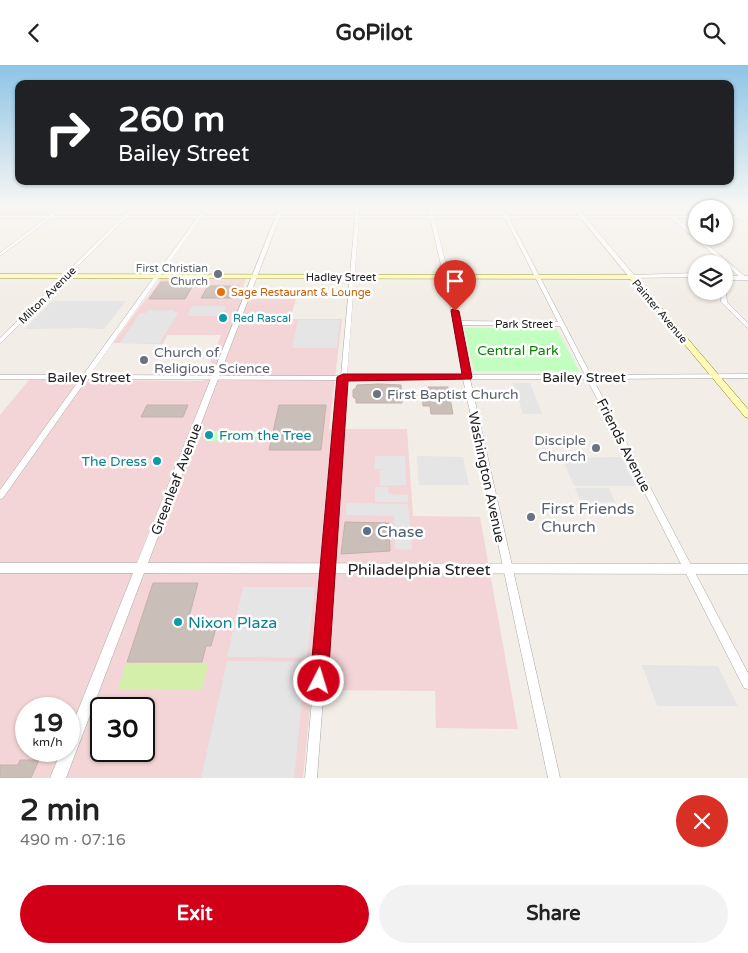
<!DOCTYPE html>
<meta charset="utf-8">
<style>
body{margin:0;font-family:"Varela Round",sans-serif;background:#f2f2f2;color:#222;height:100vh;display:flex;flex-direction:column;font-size:19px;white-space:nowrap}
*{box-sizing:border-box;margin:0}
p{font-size:16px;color:#767676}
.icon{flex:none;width:28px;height:28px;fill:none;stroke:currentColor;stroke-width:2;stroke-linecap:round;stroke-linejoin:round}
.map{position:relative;height:713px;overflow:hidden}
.panel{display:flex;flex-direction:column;background:#fff;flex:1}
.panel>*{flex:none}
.top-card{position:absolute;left:15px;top:15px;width:719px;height:105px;border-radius:10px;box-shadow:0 1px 4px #0004;background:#202124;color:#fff;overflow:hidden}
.tools{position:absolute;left:688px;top:135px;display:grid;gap:10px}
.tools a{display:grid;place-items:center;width:45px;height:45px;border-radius:50%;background:#fff;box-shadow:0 1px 4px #0004;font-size:25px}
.speed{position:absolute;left:15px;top:632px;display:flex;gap:10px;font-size:25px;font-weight:700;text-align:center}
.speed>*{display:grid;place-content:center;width:65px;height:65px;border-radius:50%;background:#fff;box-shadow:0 1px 4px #0004;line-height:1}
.speed small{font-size:12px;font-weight:400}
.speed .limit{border:2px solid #111;border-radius:8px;background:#fff;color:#111}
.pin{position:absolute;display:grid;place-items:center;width:42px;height:42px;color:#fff;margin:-51px -21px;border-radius:50% 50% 50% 0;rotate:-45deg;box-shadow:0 0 5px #0007}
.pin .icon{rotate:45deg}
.me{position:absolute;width:55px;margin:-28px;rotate:5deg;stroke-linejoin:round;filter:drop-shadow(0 0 4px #0008)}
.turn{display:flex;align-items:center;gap:18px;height:105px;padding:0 20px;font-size:22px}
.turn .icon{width:65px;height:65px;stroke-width:2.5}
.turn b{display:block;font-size:35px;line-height:42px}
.round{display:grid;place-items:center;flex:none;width:52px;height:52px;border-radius:26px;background:#f2f2f2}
.head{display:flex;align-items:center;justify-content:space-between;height:85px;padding:0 20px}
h1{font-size:30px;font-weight:700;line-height:38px}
.primary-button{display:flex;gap:10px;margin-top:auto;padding:10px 20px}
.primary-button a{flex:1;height:58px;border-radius:30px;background:#d10018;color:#fff;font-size:20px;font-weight:700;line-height:58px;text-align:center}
.primary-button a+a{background:#f2f2f2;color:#222}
header{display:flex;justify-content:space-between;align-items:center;height:65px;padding:0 20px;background:#fff;font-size:22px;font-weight:700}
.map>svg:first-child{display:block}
.residential{fill:#dfddde}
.commercial{fill:#f3d5d7;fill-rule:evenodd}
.grass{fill:#d3efa9}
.park{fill:#c3fec1}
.parking{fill:#e5e5e5}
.building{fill:#cabeb9;stroke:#c5b1a7}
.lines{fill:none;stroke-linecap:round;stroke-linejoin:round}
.minor-casing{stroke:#a8a8a8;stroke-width:1}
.tertiary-casing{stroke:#a8a8a8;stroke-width:1}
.secondary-casing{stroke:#7f7e00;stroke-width:1}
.minor{fill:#fff;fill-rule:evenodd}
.tertiary{fill:#fff;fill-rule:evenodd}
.secondary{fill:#fffab7;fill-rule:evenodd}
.route{fill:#d10018;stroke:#880010}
.worship-dot{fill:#6b7280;stroke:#fff;stroke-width:2}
.food-dot{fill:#e8710a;stroke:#fff;stroke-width:2}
.culture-dot{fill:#0f9aa8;stroke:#fff;stroke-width:2}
.service-dot{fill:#5c6f8a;stroke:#fff;stroke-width:2}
.labels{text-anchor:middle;stroke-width:5;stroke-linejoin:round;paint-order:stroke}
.far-worship-label{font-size:11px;fill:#5b616d;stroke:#fff;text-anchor:end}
.far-street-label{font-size:11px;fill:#212121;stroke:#fff}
.far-food-label{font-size:11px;fill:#c56008;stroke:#fff;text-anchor:start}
.far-culture-label{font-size:11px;fill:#0d838f;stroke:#fff;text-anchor:start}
.park-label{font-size:14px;fill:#088504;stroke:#fff}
.worship-label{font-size:14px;fill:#5b616d;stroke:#fff;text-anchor:start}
.street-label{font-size:14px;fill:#212121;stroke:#fff}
.culture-label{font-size:14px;fill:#0d838f;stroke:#fff;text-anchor:start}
.near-worship-label{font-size:16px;fill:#5b616d;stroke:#fff;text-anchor:start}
.near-service-label{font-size:16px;fill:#4e5e75;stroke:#fff;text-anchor:start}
.near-street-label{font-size:16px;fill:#212121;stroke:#fff}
.near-culture-label{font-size:16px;fill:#0d838f;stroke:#fff;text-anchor:start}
</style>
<header><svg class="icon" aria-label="back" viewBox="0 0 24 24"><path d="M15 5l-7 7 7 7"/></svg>GoPilot<svg class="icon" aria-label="search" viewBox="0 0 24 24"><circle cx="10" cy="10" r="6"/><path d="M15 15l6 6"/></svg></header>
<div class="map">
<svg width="748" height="713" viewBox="0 0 748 713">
<rect width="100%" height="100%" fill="#f2ede6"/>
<!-- residential -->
<path class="residential" d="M0 141H60L48 150H0Z"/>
<!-- commercial -->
<path class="commercial" d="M161 214H246L239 234H296L290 254H342L329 364H407L413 451 480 452 518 664 436 663 435 626 312 625 303 713H0V350L29 315 203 316 221 270H167L163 279 113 278ZM26 644H69V686H26ZM101 644H144V686H101Z"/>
<!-- grass -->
<path class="grass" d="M126 599H208L202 624 117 625Z"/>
<!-- park -->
<path class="park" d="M464 263H556L579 306H474Z
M209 366H265L262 376H206Z"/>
<!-- parking -->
<path class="parking" d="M52 236H126L104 264 84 263 25 264Z
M192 241H226L222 251H187Z
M148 245H175L174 247 178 248 160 278H120L140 248H146Z
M298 255H340L337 283H292Z
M513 318H530L542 349H523Z
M375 391H405L406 420 380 421 379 405H391L374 404Z
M417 391 463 392 469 420H419Z
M621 392 636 421H574L562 393Z
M388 422 389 429 408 430V437H375V422Z
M575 423H609L615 437 581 438Z
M346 438 408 439 412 485 395 484 394 451 346 450Z
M243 522H315L307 593 227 592Z
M227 596 306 597 294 713H201Z
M642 600 718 601 738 641H657Z"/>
<!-- building -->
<path class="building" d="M161 217H195L185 234H149Z
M208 221H239L233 233H201Z
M379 319 401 320 402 338H356V334L353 332V325L356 323 357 320Z
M428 322H448L453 349H431L430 341H423L422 330H429Z
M147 340H188L183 352H141Z
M279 340H326L321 385H269Z
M345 457 389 458 390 486 341 489Z
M153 518H198L188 556H218L211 581H206L202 597H127Z
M20 695H39L31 713H0V700H18Z"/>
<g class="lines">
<defs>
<path id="minor" d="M61 141H66L53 151H124L134 141H138L128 151H199L206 141H210L203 151H355L356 141H360L359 151H430L427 141H431L433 151H504L499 141H503L508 151H696V153H676L746 212V214H742L671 153H509L591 310 748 309V313L593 314 748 608V624L744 623 587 314H470L560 713H548L463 314 347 315 317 713H305L341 315 87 314 3 433 0 434V425L80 314H0V310H83L197 153H126L2 277 0 278V273L122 153H51L0 191V188L46 153H0V151H49ZM201 153H355L341 311 90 310ZM359 153H430L449 234 463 310 347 311ZM434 153H505L558 257 459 256 455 234ZM459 260 560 261 585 310H469Z
M722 141H727L748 155V158L739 153H724V151H736Z
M724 225 726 226 727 237 748 258V263L746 262 721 237 722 226H724Z"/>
<path id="tertiary" d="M280 141H284L148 498 748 499V509L144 508 66 713H50L61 686H69V668L133 508H0V498H137Z
M571 141H576L634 210 696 208V212L630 213Z
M724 211H748V215H724Z"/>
<path id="secondary" d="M0 209 632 210 634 211 748 344V353L745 352 630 214 0 213Z"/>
</defs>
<!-- minor casing -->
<use href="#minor" class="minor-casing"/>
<!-- tertiary casing -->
<use href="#tertiary" class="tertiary-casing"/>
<!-- secondary casing -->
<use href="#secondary" class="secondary-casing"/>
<!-- minor -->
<use href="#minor" class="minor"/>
<!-- tertiary -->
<use href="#tertiary" class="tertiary"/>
<!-- secondary -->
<use href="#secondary" class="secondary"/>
</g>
<!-- sky -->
<linearGradient id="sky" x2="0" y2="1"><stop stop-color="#8dc4e6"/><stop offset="0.59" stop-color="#f9f7f4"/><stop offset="1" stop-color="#f9f7f4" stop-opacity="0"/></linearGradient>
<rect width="748" height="241" fill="url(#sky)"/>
<!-- route -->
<path class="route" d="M452 244 459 246 472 312 471 314 348 316 328 616 326 622 319 624 313 622 310 616 337 312 343 309H462L451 246Z"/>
<!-- markers -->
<g class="worship-dot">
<circle cx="218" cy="209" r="5"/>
<circle cx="144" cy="295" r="5"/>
<circle cx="377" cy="329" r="5"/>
<circle cx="596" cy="383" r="5"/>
<circle cx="531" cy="452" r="5"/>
</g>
<circle class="food-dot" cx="221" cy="227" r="5"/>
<g class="culture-dot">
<circle cx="223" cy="253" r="5"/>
<circle cx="209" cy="370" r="5"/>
<circle cx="157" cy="396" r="5"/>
<circle cx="178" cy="557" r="5"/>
</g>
<circle class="service-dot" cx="367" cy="466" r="5"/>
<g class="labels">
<!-- far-worship labels -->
<g class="far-worship-label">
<text x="208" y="207">First Christian<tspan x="208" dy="13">Church</tspan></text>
</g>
<!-- far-street labels -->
<g class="far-street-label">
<text x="341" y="216">Hadley Street</text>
<text transform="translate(47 230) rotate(-45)" y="4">Milton Avenue</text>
<text transform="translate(660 246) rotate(50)" y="4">Painter Avenue</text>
<text x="524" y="263">Park Street</text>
</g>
<!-- far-food labels -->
<g class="far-food-label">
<text x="231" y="231">Sage Restaurant &amp; Lounge</text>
</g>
<!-- far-culture labels -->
<g class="far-culture-label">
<text x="233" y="257">Red Rascal</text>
</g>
<!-- park labels -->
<g class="park-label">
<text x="518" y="290">Central Park</text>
</g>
<!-- worship labels -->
<g class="worship-label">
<text x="154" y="292">Church of<tspan x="154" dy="16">Religious Science</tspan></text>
<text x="387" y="334">First Baptist Church</text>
<text x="586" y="380" text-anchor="end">Disciple<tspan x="586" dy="16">Church</tspan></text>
</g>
<!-- street labels -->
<g class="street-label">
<text x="89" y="317">Bailey Street</text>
<text x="584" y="317">Bailey Street</text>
<text transform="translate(624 380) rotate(63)" y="5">Friends Avenue</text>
<text transform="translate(487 412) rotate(78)" y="5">Washington Avenue</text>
<text transform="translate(176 414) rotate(-69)" y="5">Greenleaf Avenue</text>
</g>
<!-- culture labels -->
<g class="culture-label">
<text x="219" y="375">From the Tree</text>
<text x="147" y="401" text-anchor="end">The Dress</text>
</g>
<!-- near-worship labels -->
<g class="near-worship-label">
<text x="541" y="449">First Friends<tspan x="541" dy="18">Church</tspan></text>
</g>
<!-- near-service labels -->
<g class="near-service-label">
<text x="377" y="472">Chase</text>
</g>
<!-- near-street labels -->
<g class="near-street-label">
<text x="419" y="510">Philadelphia Street</text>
</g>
<!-- near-culture labels -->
<g class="near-culture-label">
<text x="188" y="563">Nixon Plaza</text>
</g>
</g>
</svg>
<div class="tools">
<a><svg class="icon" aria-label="sound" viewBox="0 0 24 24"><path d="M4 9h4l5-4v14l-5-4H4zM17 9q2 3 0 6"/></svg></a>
<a><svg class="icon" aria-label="layers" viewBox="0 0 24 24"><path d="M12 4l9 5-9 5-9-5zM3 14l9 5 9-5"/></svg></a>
</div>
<div class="speed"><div>19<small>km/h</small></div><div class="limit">30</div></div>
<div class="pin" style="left:455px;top:246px;background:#d93025"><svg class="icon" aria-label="arrive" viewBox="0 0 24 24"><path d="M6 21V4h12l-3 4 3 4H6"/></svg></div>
<svg class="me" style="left:319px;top:616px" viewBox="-20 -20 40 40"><circle r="17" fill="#d10018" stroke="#fff" stroke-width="3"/><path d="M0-11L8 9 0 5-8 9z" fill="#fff"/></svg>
<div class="top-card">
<div class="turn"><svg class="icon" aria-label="right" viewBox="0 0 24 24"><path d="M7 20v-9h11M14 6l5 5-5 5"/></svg><div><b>260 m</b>Bailey Street</div></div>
</div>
</div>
<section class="panel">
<div class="head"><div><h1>2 min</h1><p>490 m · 07:16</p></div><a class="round" style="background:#d93025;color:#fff"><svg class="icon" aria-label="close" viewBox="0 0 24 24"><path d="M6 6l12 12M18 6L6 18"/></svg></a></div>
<div class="primary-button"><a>Exit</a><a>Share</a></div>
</section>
